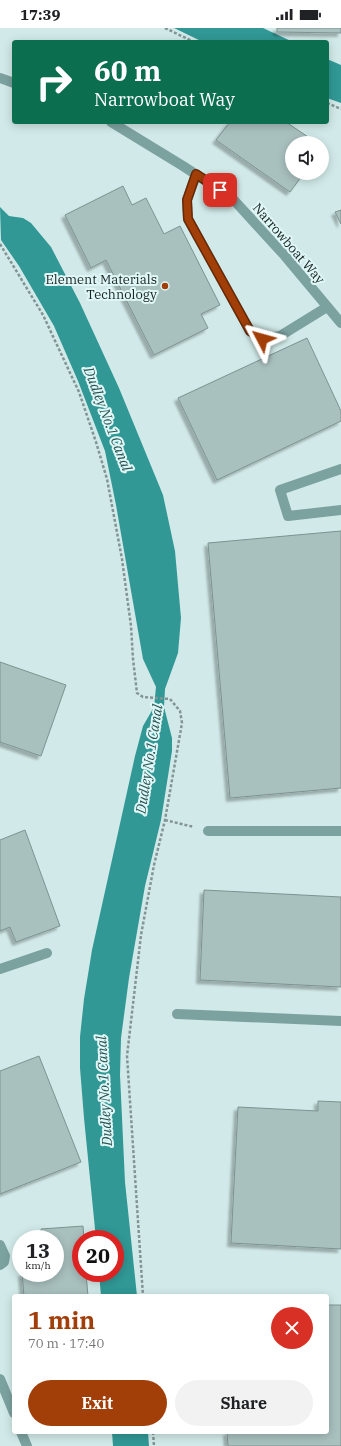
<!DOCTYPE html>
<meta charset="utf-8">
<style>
body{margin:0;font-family:"IBM Plex Serif",serif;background:#f2f2f2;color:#202124;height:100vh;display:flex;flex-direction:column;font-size:15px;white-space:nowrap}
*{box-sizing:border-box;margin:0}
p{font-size:13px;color:#757577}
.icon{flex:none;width:22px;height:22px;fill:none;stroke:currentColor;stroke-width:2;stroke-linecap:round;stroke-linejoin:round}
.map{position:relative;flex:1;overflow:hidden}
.side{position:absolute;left:12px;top:1266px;width:317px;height:140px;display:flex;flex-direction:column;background:#fff;border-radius:4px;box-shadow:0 2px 10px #0003}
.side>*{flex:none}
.banner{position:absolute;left:12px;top:12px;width:317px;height:84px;border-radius:4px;box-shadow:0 2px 10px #0003;background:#0b6e4f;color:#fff;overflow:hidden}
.buttons{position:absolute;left:285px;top:108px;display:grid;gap:8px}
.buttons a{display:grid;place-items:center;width:44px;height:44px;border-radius:50%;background:#fff;box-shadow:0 2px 10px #0003;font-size:20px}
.speed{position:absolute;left:12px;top:1202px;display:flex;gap:8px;font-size:20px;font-weight:700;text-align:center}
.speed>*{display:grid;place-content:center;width:52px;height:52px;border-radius:50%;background:#fff;box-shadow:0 2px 10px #0003;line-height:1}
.speed small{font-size:10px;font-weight:400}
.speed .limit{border:6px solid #d22;background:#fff;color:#111}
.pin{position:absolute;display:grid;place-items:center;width:34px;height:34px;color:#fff;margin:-17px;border-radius:8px;box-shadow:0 2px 6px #0006}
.me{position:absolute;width:44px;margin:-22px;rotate:309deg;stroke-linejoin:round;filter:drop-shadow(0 0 3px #0008)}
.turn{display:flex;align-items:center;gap:14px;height:84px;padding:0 16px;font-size:18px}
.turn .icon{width:52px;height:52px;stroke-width:2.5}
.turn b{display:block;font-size:28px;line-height:34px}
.round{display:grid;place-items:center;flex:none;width:42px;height:42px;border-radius:21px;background:#f2f2f2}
.head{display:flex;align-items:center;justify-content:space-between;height:68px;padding:0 16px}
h1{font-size:24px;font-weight:700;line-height:30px;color:#a23f09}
.cta{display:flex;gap:8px;margin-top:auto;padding:8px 16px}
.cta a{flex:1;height:46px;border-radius:24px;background:#a23f09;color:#fff;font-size:16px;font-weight:700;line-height:46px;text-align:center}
.cta a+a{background:#f2f2f2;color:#202124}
.status{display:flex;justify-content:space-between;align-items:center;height:28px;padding:0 20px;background:#fff;direction:ltr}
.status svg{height:11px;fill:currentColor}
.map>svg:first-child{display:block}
.water{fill:#319895}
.building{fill:#a8c0be;stroke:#7c9391;filter:url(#shadow)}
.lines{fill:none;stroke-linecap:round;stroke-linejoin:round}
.path{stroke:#829494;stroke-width:2.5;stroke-dasharray:3 2;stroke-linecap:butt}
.service{stroke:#7ca2a0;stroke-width:10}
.tertiary{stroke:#7ca2a0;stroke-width:10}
.route-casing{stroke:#692906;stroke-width:10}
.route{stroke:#a23f09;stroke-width:7}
.poi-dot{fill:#a23f09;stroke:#dff7f6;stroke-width:1.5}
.labels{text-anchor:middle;stroke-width:4;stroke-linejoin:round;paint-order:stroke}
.street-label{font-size:13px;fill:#1a2323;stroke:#dff7f6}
.poi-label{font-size:13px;fill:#1a2323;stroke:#dff7f6;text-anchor:end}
.water-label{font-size:14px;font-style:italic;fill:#255150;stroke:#dff7f6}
</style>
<div class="status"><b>17:39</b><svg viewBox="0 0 49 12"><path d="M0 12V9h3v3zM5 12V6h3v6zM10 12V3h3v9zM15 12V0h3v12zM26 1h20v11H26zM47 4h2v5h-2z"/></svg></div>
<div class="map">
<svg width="341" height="1418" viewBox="0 0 341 1418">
<defs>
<filter id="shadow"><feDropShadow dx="-3.5" dy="3.5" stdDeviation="1" flood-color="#0004"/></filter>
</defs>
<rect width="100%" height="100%" fill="#d1eae9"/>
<!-- water -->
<path class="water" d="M174 0H263L293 14H203Z
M327 31 341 37V75L327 70Z
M0 179 9 188 23 190 31 195 51 219 80 275 119 360 163 467 175 523 181 590 178 625 165 661 164 679 172 710V723L161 792 145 858 129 950 121 1010 120 1047 125 1154 137 1268H101L99 1245H115V1211H96L84 1090 80 1040V1009L84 971 92 922 135 728 143 698 154 679 156 659 143 631 116 477 105 423 78 353 54 298 19 238 1 212Z
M112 1404H148L149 1418H113Z"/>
<!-- building -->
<path class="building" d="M277 0H341V5L277 4Z
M230 94H286L317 115H292V145H304L290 164 216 112Z
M123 158 132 177 146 170 164 206 180 198 220 277 201 286 208 300 154 327 106 232 91 240 65 187Z
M341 182V196L335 184Z
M307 310 341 383V393L217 452 178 370Z
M341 503V760L230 770 208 515Z
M0 634 66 657 41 728 0 714Z
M25 802 60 898 16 914 10 899 0 903V812Z
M204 862 341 869V959L200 952Z
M39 1028 81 1134 0 1166V1043Z
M318 1073 341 1074V1221L231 1215 238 1079 318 1083Z
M83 1198 84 1211H81V1245H86L88 1268H24L22 1245H55V1211H42L41 1201Z
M327 1277H341V1418H228L227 1404H327Z"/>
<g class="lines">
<!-- path -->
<path class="path" d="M165 0 194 14
M327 75 341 81
M0 216 43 287 79 364 96 414 107 451 122 531 131 598 133 631 137 665 143 669 170 671 180 683 182 695 165 792 154 837 141 907 127 1028 143 1268
M165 792 194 799
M153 1404 154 1418"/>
<!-- service -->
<path class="service" d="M196 147 187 172 188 191 250 303 262 311 280 308 327 279
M341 441 280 462 288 488 341 482
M208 803H341
M0 941 47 925
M177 986 341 993
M0 1217 5 1228 4 1234 0 1237"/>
<!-- tertiary -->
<path class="tertiary" d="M0 50 14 55
M111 94 183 138 232 170 285 228 341 295
M0 1351 14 1385
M21 1404 27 1418"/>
</g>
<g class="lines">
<defs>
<path id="route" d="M220 162 196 146 187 172 188 191 250 303 262 311"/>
</defs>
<!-- route casing -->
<use href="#route" class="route-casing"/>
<!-- route -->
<use href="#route" class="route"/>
</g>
<!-- markers -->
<circle class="poi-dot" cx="165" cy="258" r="4"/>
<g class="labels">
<!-- street labels -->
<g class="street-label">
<text transform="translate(289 215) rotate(49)" y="5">Narrowboat Way</text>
</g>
<!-- poi labels -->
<g class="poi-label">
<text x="157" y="256">Element Materials<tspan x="157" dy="15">Technology</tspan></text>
</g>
<!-- water labels -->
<g class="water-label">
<text transform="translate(108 391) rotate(69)" y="5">Dudley No.1 Canal</text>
<text transform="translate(149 731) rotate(-81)" y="5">Dudley No.1 Canal</text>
<text transform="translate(104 1063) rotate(-93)" y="5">Dudley No.1 Canal</text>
</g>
</g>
</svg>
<div class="buttons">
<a><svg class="icon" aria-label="sound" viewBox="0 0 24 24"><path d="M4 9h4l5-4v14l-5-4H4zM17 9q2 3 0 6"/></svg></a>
</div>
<div class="speed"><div>13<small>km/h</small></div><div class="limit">20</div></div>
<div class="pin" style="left:220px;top:162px;background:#d93025"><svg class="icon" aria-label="arrive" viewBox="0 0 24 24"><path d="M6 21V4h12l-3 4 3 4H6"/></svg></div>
<svg class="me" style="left:262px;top:311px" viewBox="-20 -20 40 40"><path d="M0-17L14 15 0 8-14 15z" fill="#a23f09" stroke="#fff" stroke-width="4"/></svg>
<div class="banner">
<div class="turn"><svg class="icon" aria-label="right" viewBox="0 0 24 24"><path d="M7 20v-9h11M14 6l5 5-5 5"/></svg><div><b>60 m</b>Narrowboat Way</div></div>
</div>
<section class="side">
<div class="head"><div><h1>1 min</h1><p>70 m · 17:40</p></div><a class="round" style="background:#d93025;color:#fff"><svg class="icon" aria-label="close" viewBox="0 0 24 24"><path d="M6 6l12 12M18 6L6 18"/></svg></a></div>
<div class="cta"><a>Exit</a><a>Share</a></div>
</section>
</div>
